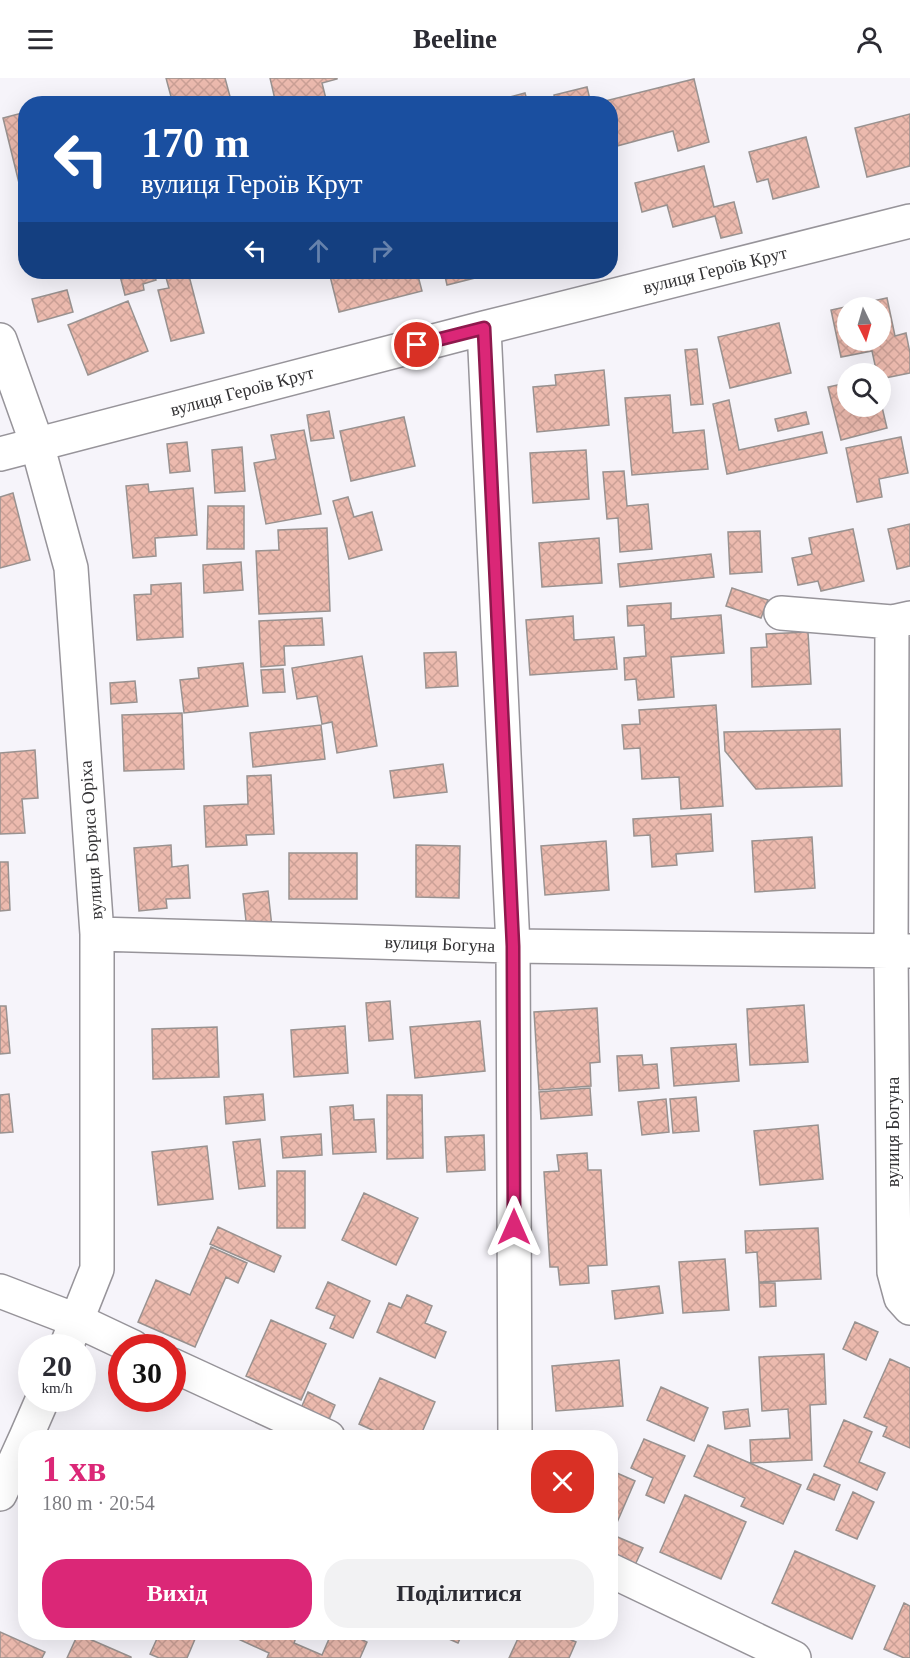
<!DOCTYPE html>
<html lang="uk">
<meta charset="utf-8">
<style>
body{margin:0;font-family:Georgia,serif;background:#f2f2f3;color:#2b2b33;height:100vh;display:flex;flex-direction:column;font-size:22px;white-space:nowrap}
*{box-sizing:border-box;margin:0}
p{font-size:20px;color:#7c7c81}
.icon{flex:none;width:33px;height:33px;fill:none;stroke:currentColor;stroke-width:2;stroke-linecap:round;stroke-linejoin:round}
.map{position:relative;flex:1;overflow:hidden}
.panel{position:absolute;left:18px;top:1352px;width:600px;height:210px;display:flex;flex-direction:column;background:#fff;border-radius:24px;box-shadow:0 6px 24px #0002}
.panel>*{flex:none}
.top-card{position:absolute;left:18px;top:18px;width:600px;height:183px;border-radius:24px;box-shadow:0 6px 24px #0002;background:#1a4fa0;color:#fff;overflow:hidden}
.needle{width:39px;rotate:175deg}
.tools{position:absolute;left:837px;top:219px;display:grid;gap:12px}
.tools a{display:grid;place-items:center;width:54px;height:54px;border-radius:50%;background:#fff;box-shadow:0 6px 24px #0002;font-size:30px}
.speed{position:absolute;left:18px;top:1256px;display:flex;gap:12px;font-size:30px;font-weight:700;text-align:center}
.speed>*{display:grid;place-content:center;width:78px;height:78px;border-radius:50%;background:#fff;box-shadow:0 6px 24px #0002;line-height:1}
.speed small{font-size:15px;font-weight:400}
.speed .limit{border:9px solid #d22;background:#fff;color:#111}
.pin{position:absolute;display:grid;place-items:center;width:51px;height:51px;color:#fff;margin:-26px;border:3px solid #fff;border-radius:50%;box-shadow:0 2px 6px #0007}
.me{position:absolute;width:66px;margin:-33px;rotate:0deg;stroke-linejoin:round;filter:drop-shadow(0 0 4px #0008)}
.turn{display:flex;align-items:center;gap:21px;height:126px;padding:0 24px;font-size:27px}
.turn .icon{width:78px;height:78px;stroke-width:2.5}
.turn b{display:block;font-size:42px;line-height:51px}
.lanes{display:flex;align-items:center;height:57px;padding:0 24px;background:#0003;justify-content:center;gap:30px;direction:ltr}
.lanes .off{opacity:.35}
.round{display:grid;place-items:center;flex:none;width:63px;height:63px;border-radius:24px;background:#f2f2f3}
.headline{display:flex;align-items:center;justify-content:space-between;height:102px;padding:0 24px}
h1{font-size:36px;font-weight:700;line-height:45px;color:#db2777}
.cta{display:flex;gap:12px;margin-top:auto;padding:12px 24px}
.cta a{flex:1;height:69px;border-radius:24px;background:#db2777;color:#fff;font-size:24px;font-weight:700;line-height:69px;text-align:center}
.cta a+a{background:#f2f2f3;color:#2b2b33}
header{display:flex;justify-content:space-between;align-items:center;height:78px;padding:0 24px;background:#fff;font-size:27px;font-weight:700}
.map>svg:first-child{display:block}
.building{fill:url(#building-cross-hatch);stroke:#999290;stroke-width:1.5;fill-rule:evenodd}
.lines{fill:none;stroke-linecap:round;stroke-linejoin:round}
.minor-casing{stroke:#97949a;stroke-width:36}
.minor{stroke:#fff;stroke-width:33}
.route-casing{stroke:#8e194d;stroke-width:15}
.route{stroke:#db2777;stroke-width:10}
.labels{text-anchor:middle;stroke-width:6;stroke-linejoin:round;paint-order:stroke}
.street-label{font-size:18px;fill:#323133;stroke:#fff}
</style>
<header><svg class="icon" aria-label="menu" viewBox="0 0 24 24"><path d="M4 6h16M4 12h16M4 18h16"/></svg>Beeline<svg class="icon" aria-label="person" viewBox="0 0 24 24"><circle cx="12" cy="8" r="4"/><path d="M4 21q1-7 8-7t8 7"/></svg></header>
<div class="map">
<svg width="910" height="1580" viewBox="0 0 910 1580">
<defs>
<pattern id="building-cross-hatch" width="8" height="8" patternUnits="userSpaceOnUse" patternTransform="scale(1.5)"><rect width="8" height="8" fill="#ecbaae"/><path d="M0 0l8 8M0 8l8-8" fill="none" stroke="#cba096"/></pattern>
</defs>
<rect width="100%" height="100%" fill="#f6f4fa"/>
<!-- building -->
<path class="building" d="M166 0H225L232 26H173Z
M270 0H337V1L322 5 326 21 309 26H276Z
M694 1 709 64 678 73 673 53 617 68 610 43V26H606L605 23Z
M587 9 591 26H556L554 17Z
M525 15 528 26H492L491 24Z
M26 34V103L19 105 3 40Z
M910 36V88L867 99 855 50Z
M806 59 819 109 773 121 768 101 757 104 749 74Z
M704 88 714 129 734 124 742 155 721 160 715 138 673 149 667 127 642 134 635 105Z
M119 194H153L156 202 143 206 144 212 125 217Z
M176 194H188L204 255 171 263 158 212 169 210 165 196Z
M329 194H417L422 213 339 234Z
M444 194H499L447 207Z
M67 212 73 234 38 244 32 221Z
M887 220 895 258 906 255 910 275V295L880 301V296H877L872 273 841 279 831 232ZM848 230H880V262H848Z
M128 223 148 273 88 297 68 247Z
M779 245 791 295 730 310 718 259Z
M697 271 703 326 691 327 685 272Z
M604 292 609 347 537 354 533 309 556 307 555 297Z
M847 305 848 328H853L855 336 882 329 887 350 841 362 828 309Z
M670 317 673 355 704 352 708 391 632 397 625 320Z
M729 322 739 372 822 354 827 375 727 396 713 326Z
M329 333 334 360 311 363 307 337Z
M806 334 809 346 778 353 775 341Z
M404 339 415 388 351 403 340 353Z
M304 352 321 436 266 446 254 385 276 381 271 357Z
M901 359 908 395 879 401 882 419 857 424 846 370Z
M187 364 190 393 170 395 167 366Z
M242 369 245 413 215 415 212 372Z
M586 372 589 421 533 425 530 375Z
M624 393 627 428 648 426 652 471 620 474 618 440 607 441 603 394Z
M148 406 149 414 193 410 197 457 155 460 156 478 133 480 126 408Z
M13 415 30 482 0 490V419Z
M348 419 354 439 372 434 382 472 349 481 333 423Z
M208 428H244V471H207Z
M910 446V488L897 491 888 451Z
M327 450 330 533 259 536 256 473 279 472 278 452Z
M853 451 864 503 821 513 818 503 798 507 792 480 812 476 809 460Z
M760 453 762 494 730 496 728 454Z
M599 460 602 505 542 509 539 465Z
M711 476 714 499 620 509 618 486Z
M241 484 243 512 204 515 203 487Z
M181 505 183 559 137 562 134 517 151 516V507Z
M732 510 768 522 761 540 726 528Z
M671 525V541L721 537 724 575 671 579 674 619 638 622 636 601 625 602 624 580 646 578 644 547 628 548 627 528Z
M573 538 574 562 614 559 617 591 530 597 526 542Z
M322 540 324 567 284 568 285 587 261 589 259 543Z
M808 554 811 606 752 609 751 570 767 569 766 556Z
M456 574 458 608 426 610 424 575Z
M362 578 377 668 337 675 332 644 322 646 317 618 297 621 292 590Z
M243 585 248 628 184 635 180 602 199 600 198 590Z
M283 591 285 614 263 615 261 592Z
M135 603 137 624 111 626 110 605Z
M716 627 723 728 681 731 679 699 642 701 640 670 624 671 622 647 640 646 639 632Z
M182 635 184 691 124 693 122 637Z
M321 647 325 681 253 689 250 655Z
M840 651 842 708 756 711 725 673 724 654Z
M35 672 38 720 22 721 25 755 0 756V675Z
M443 686 447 714 394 720 390 693Z
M271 697 274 756 246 757 247 767 206 769 204 728 248 726 247 698Z
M711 736 713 773 676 776 677 787 652 789 650 757 634 758 633 741Z
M812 759 815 810 755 814 752 763Z
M606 763 609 812 545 817 541 768Z
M171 767 172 789 188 787 190 820 166 821 167 830 139 833 134 770Z
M416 767 460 768 459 820 416 819Z
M289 775H357V821H289Z
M0 784H8L10 832 0 833Z
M268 813 272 849 247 852 243 816Z
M390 923 393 961 369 963 366 925Z
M804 927 808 984 750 987 747 931Z
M0 928H6L10 975 0 976Z
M597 930 600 984 590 985 591 1008 539 1012 534 934Z
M480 943 485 993 415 1000 410 949Z
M345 948 348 995 294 999 291 952Z
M217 949 219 999 153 1001 152 951Z
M736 966 739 1003 674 1008 671 970Z
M642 977 643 987 657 986 659 1010 619 1013 617 978Z
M590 1010 592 1037 541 1041 539 1014Z
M9 1016 13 1054 0 1055V1017Z
M263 1016 265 1042 226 1046 224 1019Z
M387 1017H422L423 1080 387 1081Z
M696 1019 699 1053 673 1055 670 1021Z
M666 1021 669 1054 642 1057 638 1024Z
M353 1027 354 1042 374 1041 376 1074 333 1076 330 1029Z
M818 1047 823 1101 760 1107 754 1053Z
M321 1056 322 1077 283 1080 281 1059Z
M484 1057 485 1092 447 1094 445 1059Z
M260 1061 265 1108 239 1111 233 1064Z
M207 1068 213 1121 158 1127 152 1074Z
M587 1075 588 1092H601L607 1187 588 1188 589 1205 560 1207 558 1189H550L544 1094 559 1093 557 1077Z
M277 1093H305V1150H277Z
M364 1115 418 1140 396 1187 342 1162Z
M218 1149 281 1178 274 1194 210 1166Z
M818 1150 821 1201 759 1204 757 1174 746 1175 745 1153Z
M211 1169 247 1185 238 1205 226 1199 195 1269 138 1244 156 1202 190 1217Z
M725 1181 729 1232 683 1235 679 1184Z
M328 1204 370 1223 353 1260 330 1250 335 1238 316 1230Z
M759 1205H775L776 1228 760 1229Z
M659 1208 663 1235 615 1241 612 1213Z
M407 1217 432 1228 425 1245 446 1254 435 1280 377 1254 389 1225 401 1230Z
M271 1242 326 1266 301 1322 246 1298Z
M855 1244 878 1254 866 1282 843 1271Z
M824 1276 826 1326 810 1327 812 1382 751 1385 750 1362 790 1360 788 1331 762 1333 759 1279Z
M890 1281 910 1290V1370L883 1358 887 1349 864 1339Z
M619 1282 623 1328 556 1333 552 1288Z
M380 1300 435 1324 420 1359H388L359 1346Z
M661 1309 708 1330 694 1363 647 1342Z
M308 1314 335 1327 323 1356 295 1344Z
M748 1331 750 1348 725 1351 723 1334Z
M844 1342 872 1354 859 1384 885 1395 877 1412 824 1388Z
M644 1361 685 1378 664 1425 646 1417 653 1400 631 1390Z
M708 1367 801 1407 783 1446 741 1428 745 1420 694 1398Z
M610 1392 635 1403 612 1456 610 1455Z
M814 1396 840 1407 834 1422 807 1411Z
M853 1414 874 1424 857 1461 836 1452Z
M685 1417 746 1444 721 1501 660 1474Z
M613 1457 643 1470 634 1489 610 1479V1463Z
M795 1473 875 1508 852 1561 772 1525Z
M904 1525 910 1528V1580H904L884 1571Z
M0 1554 45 1574 42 1580H0Z
M160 1554H198L187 1580H159L150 1576Z
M228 1554H298L294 1565 322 1577 332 1554H346L367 1564 360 1580H267L269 1575 227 1556Z
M433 1554H463L458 1565Z
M521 1554H553L576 1564 569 1580H509Z
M78 1556 131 1579V1580H67Z"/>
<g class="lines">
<defs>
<path id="minor" d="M484 250 513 868 515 1359
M0 262 37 366 71 490 97 856V1191L66 1269
M0 376 484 250 910 143
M781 535 892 544
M910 540 892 544 891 873 894 1194 901 1220 910 1230
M97 856 513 868 910 873
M0 1213 78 1243 133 1269
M172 1287 328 1359
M26 1359 43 1320
M0 1416 26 1359
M610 1492 794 1580"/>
</defs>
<!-- minor casing -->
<use href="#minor" class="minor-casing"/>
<!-- minor -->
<use href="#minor" class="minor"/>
</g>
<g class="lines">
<defs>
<path id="route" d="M417 267 484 250 513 868 514 1149"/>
</defs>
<!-- route casing -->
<use href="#route" class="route-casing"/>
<!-- route -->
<use href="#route" class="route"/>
</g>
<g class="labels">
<!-- street labels -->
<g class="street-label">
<text transform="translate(715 192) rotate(-14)" y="6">вулиця Героїв Крут</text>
<text transform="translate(242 313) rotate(-15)" y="6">вулиця Героїв Крут</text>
<text transform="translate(91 762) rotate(-94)" y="6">вулиця Бориса Оріха</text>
<text transform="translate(440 866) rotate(2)" y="6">вулиця Богуна</text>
<text transform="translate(893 1054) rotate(-90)" y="6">вулиця Богуна</text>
</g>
</g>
</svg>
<div class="tools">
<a><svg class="needle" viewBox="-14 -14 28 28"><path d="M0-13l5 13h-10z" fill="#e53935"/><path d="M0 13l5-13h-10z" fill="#7c7c81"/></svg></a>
<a><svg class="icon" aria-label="search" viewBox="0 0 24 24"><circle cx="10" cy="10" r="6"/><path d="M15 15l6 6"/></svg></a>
</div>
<div class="speed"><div>20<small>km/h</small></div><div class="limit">30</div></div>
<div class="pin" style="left:417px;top:267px;background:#d93025"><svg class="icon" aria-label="arrive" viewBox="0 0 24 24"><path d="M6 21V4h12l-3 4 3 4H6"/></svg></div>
<svg class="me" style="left:514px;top:1149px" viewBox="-20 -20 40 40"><path d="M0-17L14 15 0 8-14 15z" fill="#db2777" stroke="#fff" stroke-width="4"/></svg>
<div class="top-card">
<div class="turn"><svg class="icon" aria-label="left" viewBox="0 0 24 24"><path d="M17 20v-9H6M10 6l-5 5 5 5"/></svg><div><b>170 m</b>вулиця Героїв Крут</div></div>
<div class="lanes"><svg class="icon" aria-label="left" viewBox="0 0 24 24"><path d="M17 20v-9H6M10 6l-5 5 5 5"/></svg><svg class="icon off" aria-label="ahead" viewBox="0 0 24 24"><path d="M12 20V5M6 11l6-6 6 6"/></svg><svg class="icon off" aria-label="right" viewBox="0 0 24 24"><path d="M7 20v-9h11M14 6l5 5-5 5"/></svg></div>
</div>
<section class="panel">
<div class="headline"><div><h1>1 хв</h1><p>180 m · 20:54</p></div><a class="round" style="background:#d93025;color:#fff"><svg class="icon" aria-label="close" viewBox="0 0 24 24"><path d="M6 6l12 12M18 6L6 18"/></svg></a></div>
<div class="cta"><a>Вихід</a><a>Поділитися</a></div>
</section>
</div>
